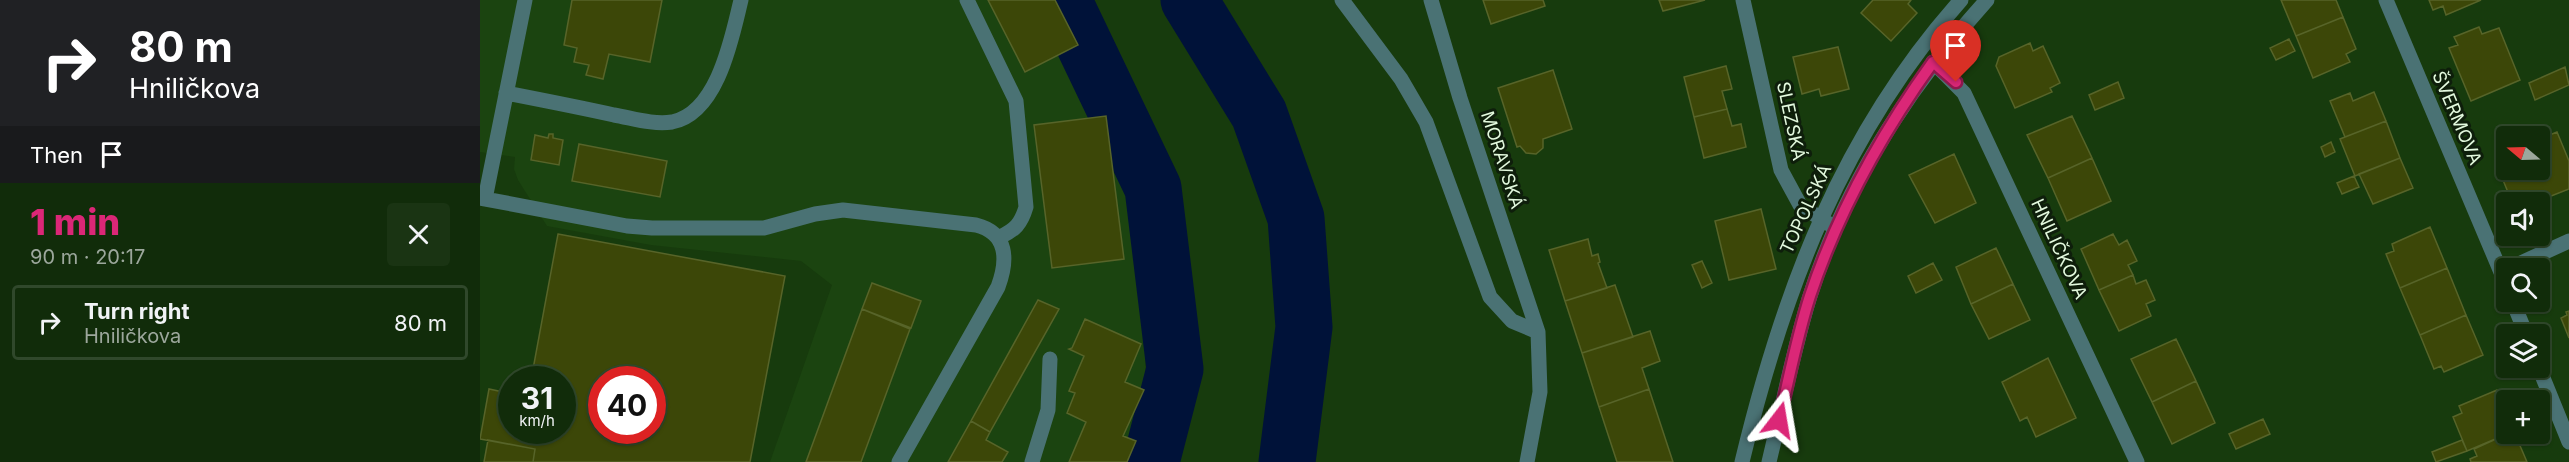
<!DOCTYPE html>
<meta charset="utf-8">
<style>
body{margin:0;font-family:Inter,sans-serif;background:#1a3413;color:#f1f3f6;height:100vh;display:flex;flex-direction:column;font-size:22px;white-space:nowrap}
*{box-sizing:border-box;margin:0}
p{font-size:20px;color:#9ca79c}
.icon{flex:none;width:33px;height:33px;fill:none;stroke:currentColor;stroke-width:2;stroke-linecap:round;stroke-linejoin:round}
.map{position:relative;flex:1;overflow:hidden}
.side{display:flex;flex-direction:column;background:#112c0a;width:480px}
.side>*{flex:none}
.banner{background:#202124;color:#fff;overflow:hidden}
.needle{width:39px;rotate:289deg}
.tools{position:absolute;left:2016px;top:126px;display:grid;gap:12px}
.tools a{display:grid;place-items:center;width:54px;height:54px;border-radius:6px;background:#112c0a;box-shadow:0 2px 4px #0004,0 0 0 2px #30482b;font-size:30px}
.speed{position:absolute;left:18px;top:366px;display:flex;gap:12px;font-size:30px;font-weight:700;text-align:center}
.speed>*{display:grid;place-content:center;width:78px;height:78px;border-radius:50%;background:#112c0a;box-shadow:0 2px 4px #0004,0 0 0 2px #30482b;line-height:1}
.speed small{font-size:15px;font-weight:400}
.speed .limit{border:9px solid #d22;background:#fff;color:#111}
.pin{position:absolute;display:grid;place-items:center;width:51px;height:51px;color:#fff;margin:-62px -26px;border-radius:50% 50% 50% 0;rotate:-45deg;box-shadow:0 0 6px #0007}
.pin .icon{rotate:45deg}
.me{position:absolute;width:66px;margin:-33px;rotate:14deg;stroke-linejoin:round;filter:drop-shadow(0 0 4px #0008)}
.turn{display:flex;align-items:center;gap:21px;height:126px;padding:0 30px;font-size:27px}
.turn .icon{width:78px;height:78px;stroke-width:2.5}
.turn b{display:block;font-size:42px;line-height:51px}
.then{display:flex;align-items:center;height:57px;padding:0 30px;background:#0003;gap:12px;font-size:22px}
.round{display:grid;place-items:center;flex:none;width:63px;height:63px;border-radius:6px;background:#1a3413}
.headline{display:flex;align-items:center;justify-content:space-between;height:102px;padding:0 30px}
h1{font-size:36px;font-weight:800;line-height:45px;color:#db2777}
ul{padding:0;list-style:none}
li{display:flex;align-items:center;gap:18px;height:75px;margin:0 12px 9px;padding:0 18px;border:3px solid #30482b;border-radius:6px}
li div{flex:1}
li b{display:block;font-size:22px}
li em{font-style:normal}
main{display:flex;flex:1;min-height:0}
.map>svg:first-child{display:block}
.built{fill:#1b4410}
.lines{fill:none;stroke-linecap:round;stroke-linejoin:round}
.river{stroke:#001239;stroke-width:57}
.building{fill:#3c4708;stroke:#576429;stroke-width:1.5;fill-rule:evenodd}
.minor{stroke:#4a7274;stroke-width:15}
.route-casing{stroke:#8e194d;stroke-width:15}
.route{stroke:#db2777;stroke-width:10}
.labels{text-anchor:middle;stroke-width:6;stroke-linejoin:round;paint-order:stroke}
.street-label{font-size:18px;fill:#e3f9de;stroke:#0e1e0b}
</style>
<main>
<section class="side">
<div class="banner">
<div class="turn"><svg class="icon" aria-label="right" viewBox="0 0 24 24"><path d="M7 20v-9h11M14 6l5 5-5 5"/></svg><div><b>80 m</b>Hniličkova</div></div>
<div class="then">Then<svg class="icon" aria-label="arrive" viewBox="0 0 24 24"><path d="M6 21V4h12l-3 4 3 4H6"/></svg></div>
</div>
<div class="headline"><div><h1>1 min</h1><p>90 m · 20:17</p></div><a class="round"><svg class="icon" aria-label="close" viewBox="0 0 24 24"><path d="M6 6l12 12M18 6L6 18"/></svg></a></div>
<ul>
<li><svg class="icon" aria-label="right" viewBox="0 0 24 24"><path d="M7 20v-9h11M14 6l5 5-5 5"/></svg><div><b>Turn right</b><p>Hniličkova</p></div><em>80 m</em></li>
</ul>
</section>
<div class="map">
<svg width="2089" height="462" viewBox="0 0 2089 462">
<rect width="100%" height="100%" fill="#173b0d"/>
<!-- built -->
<path class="built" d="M0 0H592L608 35 638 122 662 222 666 389 656 441 647 462H290L352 285 321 261 171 245 67 226 38 180 34 169 35 157 0 152Z"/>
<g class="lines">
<!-- river -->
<path class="river" d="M583 0 673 188 695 369 671 462
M709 0 779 114 816 218 824 327 807 462"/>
</g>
<!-- building -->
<path class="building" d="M92 0H182L170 62 129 54 123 79 106 75 109 65 94 62 97 48 84 45Z
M508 0H575L598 45 545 72Z
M1003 0H1063L1065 6 1011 24Z
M1179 0H1225L1183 11Z
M1393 0H1431L1428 4 1437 13 1411 41 1381 13Z
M1801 0H1856L1863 17 1816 36Z
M1949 0H2001L1966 15 1963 6 1953 10Z
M1863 17 1876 49 1866 54 1870 62 1833 78 1816 36Z
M1999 27 2002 34 2019 28 2040 80 1991 101 1969 48 1978 45 1974 37Z
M1809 39 1815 51 1796 60 1790 48Z
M1550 43 1553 51 1563 46 1580 83 1570 88 1572 92 1535 108 1516 66 1519 57Z
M1358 47 1369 89 1341 96 1339 89 1322 94 1313 57Z
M1246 66 1252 89 1242 91 1247 109 1214 117 1204 77Z
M2085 67 2089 85 2055 100 2049 83Z
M1073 70 1092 129 1063 139V148L1056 154 1046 153 1040 146 1037 147 1018 88Z
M1638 82 1644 98 1615 110 1609 95Z
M1894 92 1906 121 1865 137 1850 101 1870 93 1873 101Z
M1247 109 1252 126 1261 124 1266 147 1224 158 1214 117Z
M626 116 644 259 572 268 554 125Z
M1592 116 1612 158 1568 178 1547 135Z
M1906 121 1920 158 1875 176 1860 139Z
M2077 132 2089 161V189L2056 202H2032L2016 163 2026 159V170H2060V146L2064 144 2062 138Z
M69 134H73V138L83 140 79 165 51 160 55 135 68 138Z
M1851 142 1855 152 1845 157 1841 147Z
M99 144 187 161 180 197 92 181Z
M1474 154 1496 203 1455 223 1429 175Z
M1612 158 1631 201 1587 221 1568 178Z
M1920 158 1933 188 1893 204 1879 174Z
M1874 176 1879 187 1862 194 1857 183Z
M1281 209 1296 269 1249 280 1235 221Z
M1950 227 1967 268 1920 288 1906 254 1914 251 1912 244Z
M78 234 305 276 270 462H53L55 449 0 439 9 389 32 394V430H82V380H51ZM122 380H172V430H122Z
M1633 234 1639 245 1647 240 1657 261 1648 265 1653 275 1619 290 1601 249Z
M1108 239 1112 256 1118 254 1120 262 1118 263 1127 288 1085 301 1069 250Z
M1516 248 1533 284 1491 304 1476 267Z
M1222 261 1232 283 1222 288 1212 265Z
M1453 263 1462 280 1436 293 1428 276Z
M1967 268 1986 315 1940 335 1920 288Z
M1653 275 1656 284 1666 280 1675 300 1666 304 1671 316 1639 331 1619 290Z
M392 283 441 301 431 328 382 309Z
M1533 284 1550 320 1509 339 1491 304Z
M1135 285 1153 337 1102 353 1085 301Z
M558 300 579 309 510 432 491 421Z
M382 309 430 329 381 462H326Z
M2089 311V338L2081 318 2087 315 2086 312Z
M1986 315 2003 355 1964 372 1961 366 1954 369 1940 335Z
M605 319 661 344 645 382 664 390 643 436 656 441 647 462H589L606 422 587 413 595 393 589 391 604 356 589 349 592 348Z
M1170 331 1180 361 1162 368 1169 389 1119 407 1102 353Z
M1696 339 1716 381 1672 402 1651 359Z
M1568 358 1596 418 1556 437 1547 417 1540 421 1522 382Z
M1716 381 1735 423 1692 444 1672 402Z
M1169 389 1193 462H1137L1119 407Z
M2017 390 2026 413 2027 434 1987 451 1973 417 1982 413 1979 406Z
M1783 419 1790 434 1756 449 1749 434Z
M491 421 510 432 506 440 528 452 522 462H468Z
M2027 434H2035L2047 462H1991L1990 459 1997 456 1994 449Z
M8 440 55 449 53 462H4Z
M1982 440 1987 451 1956 462 1952 452Z"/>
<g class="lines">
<!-- minor -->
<path class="minor" d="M487 0 536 101 546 207C541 224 535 230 520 237
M862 0 921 79 946 122 1010 297 1032 321 1058 332
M951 0 980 98 1058 332 1060 392 1047 462
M1263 0 1301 170 1320 205 1349 224
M1906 0 2026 284
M1453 62 1484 93 1657 462
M26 93C62 100 98 107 134 115 152 118 173 125 192 122 238 113 252 37 261 0
M0 198 147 226 172 228H284L335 214 363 210 496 225C528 233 528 260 518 287L419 462
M5 199 45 0
M2030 268 2089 241
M2033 302 2046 334
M2059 368 2089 442
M552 462 568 410 570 359
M1262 462C1303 291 1362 133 1481 0
M1289 462C1302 408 1313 352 1329 299 1364 187 1429 86 1507 0"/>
</g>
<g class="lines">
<defs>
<path id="route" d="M1299 420C1309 379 1317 336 1330 296 1358 212 1402 133 1453 62L1476 82"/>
</defs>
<!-- route casing -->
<use href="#route" class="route-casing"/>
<!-- route -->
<use href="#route" class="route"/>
</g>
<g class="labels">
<!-- street labels -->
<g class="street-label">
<text transform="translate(1977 118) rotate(67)" y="6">ŠVERMOVA</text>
<text transform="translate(1311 121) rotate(78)" y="6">SLEZSKÁ</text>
<text transform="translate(1022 160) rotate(72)" y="6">MORAVSKÁ</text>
<text transform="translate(1326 209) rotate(-65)" y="6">TOPOLSKÁ</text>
<text transform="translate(1579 249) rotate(65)" y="6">HNILIČKOVA</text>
</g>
</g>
</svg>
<div class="tools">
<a><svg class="needle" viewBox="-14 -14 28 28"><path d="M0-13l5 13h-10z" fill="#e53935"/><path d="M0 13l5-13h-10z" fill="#9ca79c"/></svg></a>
<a><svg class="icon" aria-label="sound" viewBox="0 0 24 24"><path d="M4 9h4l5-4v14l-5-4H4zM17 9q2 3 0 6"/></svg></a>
<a><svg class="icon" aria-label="search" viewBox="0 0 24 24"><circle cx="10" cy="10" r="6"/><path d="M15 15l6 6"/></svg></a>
<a><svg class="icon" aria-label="layers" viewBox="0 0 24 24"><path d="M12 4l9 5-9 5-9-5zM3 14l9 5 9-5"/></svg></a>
<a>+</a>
</div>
<div class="speed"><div>31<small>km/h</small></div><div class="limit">40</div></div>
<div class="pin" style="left:1476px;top:82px;background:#d93025"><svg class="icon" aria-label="arrive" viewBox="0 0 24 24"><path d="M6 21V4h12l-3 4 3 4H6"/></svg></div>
<svg class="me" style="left:1299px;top:420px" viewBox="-20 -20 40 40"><path d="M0-17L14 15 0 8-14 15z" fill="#db2777" stroke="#fff" stroke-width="4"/></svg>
</div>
</main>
